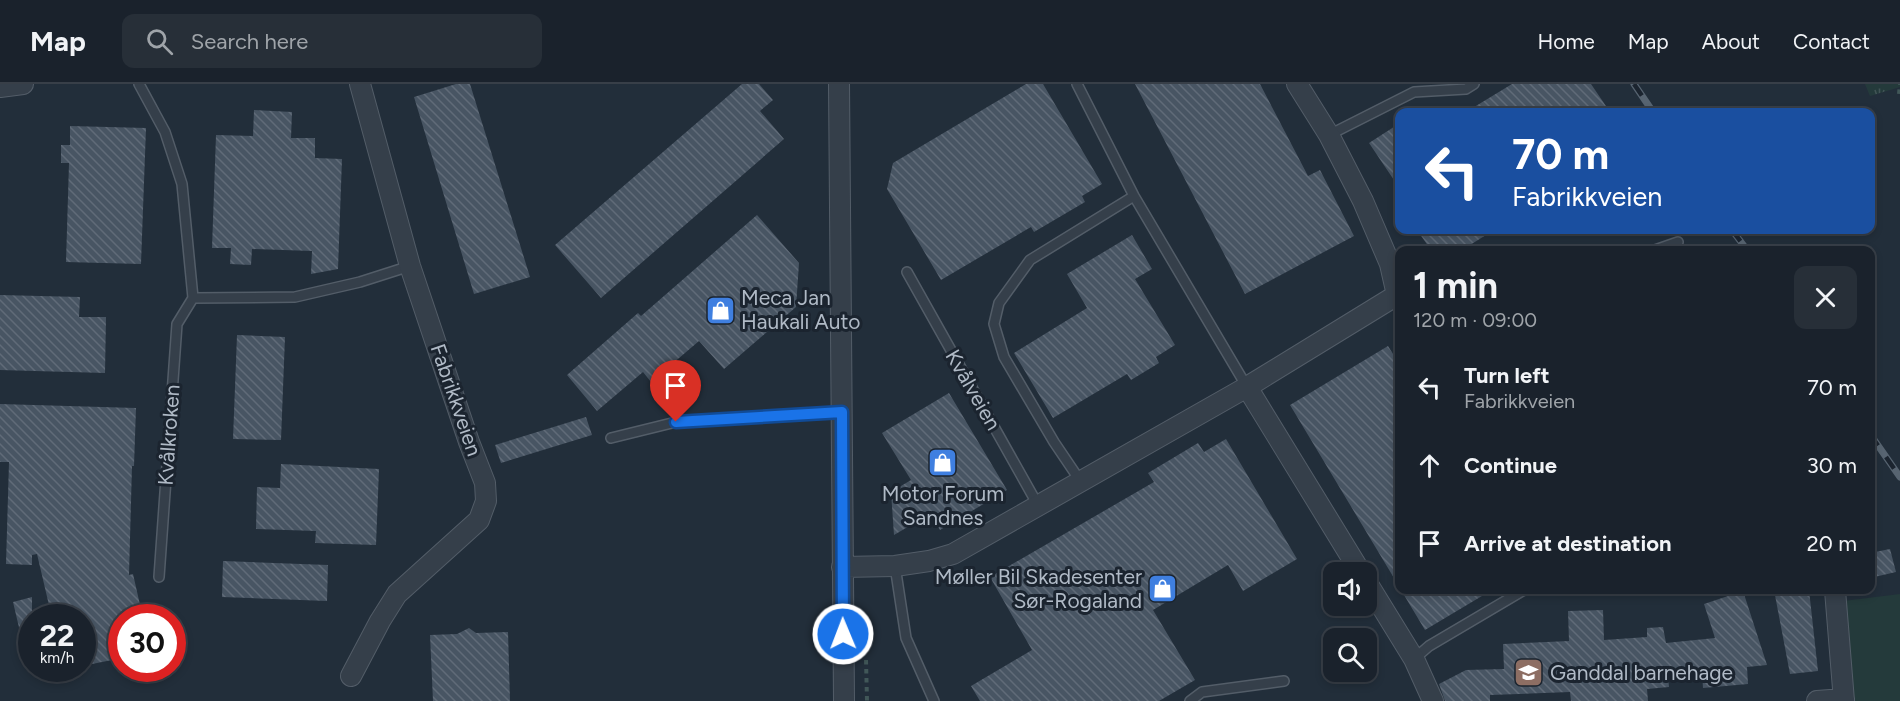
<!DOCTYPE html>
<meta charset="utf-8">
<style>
body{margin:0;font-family:Figtree,sans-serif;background:#272f38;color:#f1f3f6;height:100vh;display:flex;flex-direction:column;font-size:22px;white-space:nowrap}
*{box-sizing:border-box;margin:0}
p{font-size:20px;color:#9fa4a9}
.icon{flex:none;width:33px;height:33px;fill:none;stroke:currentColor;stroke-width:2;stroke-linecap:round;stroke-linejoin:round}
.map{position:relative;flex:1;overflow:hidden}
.side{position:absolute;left:1395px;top:162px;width:480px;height:348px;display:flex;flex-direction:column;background:#1a222c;border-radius:12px;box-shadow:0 3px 9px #0003,0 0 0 2px #383f48}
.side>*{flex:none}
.hud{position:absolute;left:1395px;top:24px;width:480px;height:126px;border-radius:12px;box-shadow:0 3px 9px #0003,0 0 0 2px #383f48;background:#1a4fa0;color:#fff;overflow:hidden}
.tools{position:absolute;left:1323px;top:478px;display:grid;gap:12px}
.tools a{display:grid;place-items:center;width:54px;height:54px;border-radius:12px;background:#1a222c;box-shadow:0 3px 9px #0003,0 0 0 2px #383f48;font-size:30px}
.speed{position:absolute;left:18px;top:520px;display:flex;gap:12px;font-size:30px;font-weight:700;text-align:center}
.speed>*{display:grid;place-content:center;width:78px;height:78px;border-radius:50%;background:#1a222c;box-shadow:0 3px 9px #0003,0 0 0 2px #383f48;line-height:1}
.speed small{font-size:15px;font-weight:400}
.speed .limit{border:9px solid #d22;background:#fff;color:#111}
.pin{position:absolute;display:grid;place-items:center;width:51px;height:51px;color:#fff;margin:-62px -26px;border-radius:50% 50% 50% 0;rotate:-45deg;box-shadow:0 0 6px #0007}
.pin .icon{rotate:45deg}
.me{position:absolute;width:66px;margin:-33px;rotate:359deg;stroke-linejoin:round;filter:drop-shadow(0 0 4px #0008)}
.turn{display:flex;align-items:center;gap:21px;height:126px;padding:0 18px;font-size:27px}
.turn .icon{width:78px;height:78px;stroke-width:2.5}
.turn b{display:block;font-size:42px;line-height:51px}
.round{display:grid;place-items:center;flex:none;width:63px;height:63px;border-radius:12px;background:#272f38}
.head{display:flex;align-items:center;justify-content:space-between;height:102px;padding:0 18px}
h1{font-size:36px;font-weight:700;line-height:45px}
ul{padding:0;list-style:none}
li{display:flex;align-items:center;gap:18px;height:78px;padding:0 18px}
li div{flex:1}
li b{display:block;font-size:22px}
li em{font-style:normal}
header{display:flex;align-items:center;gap:36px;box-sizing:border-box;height:84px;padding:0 30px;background:#1a222c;border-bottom:2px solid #383f48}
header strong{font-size:28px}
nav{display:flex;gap:33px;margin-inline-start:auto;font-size:21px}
.search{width:420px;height:54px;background:#272f38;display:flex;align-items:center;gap:15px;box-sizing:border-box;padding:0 21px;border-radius:12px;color:#9fa4a9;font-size:22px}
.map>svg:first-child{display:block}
.green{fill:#243a3b}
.park{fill:url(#park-tufts)}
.building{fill:url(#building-back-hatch)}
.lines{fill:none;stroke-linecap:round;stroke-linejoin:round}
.lane-casing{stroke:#535d68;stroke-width:12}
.street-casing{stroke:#535d68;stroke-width:22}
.path{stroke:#415758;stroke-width:4;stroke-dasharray:4.5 4.5;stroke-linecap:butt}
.lane{stroke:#353f4a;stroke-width:9}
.street{stroke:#353f4a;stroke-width:20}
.rail-casing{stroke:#576471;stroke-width:7}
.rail{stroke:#1b242f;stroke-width:4.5;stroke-dasharray:14;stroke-linecap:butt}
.route-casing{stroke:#114b97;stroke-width:15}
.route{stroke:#1a73e8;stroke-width:10}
.labels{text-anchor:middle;stroke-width:6;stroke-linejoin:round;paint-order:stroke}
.poi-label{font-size:21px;fill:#b0bac6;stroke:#1b242f;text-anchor:start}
.street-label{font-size:21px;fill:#b0bac6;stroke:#1b242f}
</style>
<header>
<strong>Map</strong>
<div class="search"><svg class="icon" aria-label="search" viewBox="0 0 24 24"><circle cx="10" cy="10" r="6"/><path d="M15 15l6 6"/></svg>Search here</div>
<nav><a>Home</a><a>Map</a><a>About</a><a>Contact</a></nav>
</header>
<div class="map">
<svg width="1900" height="617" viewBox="0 0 1900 617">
<defs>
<pattern id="park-tufts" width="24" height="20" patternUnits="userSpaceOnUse" patternTransform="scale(1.5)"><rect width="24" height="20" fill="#243a3b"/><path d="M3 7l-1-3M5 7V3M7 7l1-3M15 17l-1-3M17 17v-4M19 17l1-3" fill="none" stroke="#415456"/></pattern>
<pattern id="building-back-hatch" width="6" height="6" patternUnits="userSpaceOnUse" patternTransform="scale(1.5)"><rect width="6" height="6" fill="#485563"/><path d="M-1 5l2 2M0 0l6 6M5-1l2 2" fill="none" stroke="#606b78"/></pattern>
</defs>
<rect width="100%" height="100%" fill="#222e3a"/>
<!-- green -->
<path class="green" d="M1900 510V617H1853L1843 517Z"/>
<!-- park -->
<path class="park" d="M1865 0H1900V3L1870 12Z"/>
<!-- building -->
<path class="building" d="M456 0H470L530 193 474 210 414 13Z
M742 0H759L773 16 760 27 784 55 601 214 555 161Z
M1026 0H1043L1102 100 1082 112 1085 118 1034 148 1031 143 941 196 887 105 893 79Z
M1135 0H1260L1308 92 1320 86 1354 152 1245 210Z
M1512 0H1591L1610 28H1466Z
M254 26 292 28 291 54H315V74L342 75 338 185 311 190 312 167 252 165 251 181 230 180 231 164H212L216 51 253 52Z
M1400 39V105L1369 59Z
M70 42 146 44 141 180 66 178 69 79H61V61H70Z
M757 131 799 179 796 223 724 285 699 257 651 298 643 288 597 327 567 291 638 229 641 232Z
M1417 146H1494L1462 166H1431Z
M1132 151 1152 185 1135 195 1175 261 1156 273 1159 279 1131 296 1127 290 1053 334 1014 269 1087 224 1067 190Z
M0 211 80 213 79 233H106L105 289 0 286Z
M237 251 285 253 281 356 233 355Z
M1388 262 1400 281V504L1290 321Z
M949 309 1007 406 940 446 930 430 894 451 891 408 911 396 882 349Z
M0 320 136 324 134 382H132L129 491 133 490 143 534H122V574L82 582V534H52L37 470 32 471V481L6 480 9 378H0Z
M586 333 592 351 501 379 495 361Z
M1226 355 1297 475 1243 507 1228 481 1153 526 1195 596 1159 617H980L971 602 1032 566 990 493 1154 398 1148 389 1198 359 1204 368Z
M281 380 379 385 376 461 315 459 316 447 256 445 257 403 280 404Z
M1890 465 1896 488 1870 494V469Z
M223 477 328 481 327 517 222 513Z
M1401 506H1492L1425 546Z
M1774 506H1809L1818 587 1790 590Z
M1743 507 1767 581 1747 583 1748 600 1703 604 1702 589 1668 592 1669 603 1647 605 1648 617H1571L1570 608 1490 611V617H1445L1439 600 1466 586 1504 585 1503 560 1569 557 1568 527 1603 526 1604 556 1647 553V544L1663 543 1666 559 1715 554 1704 520Z
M32 513V569H25L13 518Z
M469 544 476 549 508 548 510 617H433L430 551 457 550Z"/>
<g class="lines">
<defs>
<path id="lane" d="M139 0 165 48 182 100 193 214
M1077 0 1134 112 1247 303
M1329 51 1414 8 1466 5 1474 0
M1655 166 1678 158
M907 188 1039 423
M611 354 676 338 841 328
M1081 398 1054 358 1004 273 994 240 999 219 1030 176 1134 112
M895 482 906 554 934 617
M159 493 177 240 193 214 295 213 360 198 410 182
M1414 575 1429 562 1524 506
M1190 617 1202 608 1284 597"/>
<path id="street" d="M839 0 844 617
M0 3 23 0
M1247 303 1361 489
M842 483 895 482 929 477 953 470 1247 303 1397 211 1390 180 1363 117 1329 51 1297 0
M1366 497 1414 575 1433 617
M1835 506 1844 617
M351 592 380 537 397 510 479 436 486 417 485 399 469 358 410 182 360 0
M1817 617 1844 615"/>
</defs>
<!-- lane casing -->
<use href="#lane" class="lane-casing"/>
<!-- street casing -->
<use href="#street" class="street-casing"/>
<!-- path -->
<path class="path" d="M1899 10 1900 0
M866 576 867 617"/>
<!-- lane -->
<use href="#lane" class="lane"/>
<!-- street -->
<use href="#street" class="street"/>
<defs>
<path id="rail" d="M1634 0 1653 28
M1732 146 1747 166
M1870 350 1900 393"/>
</defs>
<!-- rail casing -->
<use href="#rail" class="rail-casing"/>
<!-- rail -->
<use href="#rail" class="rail"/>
</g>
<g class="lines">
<defs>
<path id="route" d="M676 338 842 328 843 550"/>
</defs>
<!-- route casing -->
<use href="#route" class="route-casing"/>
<!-- route -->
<use href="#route" class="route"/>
</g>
<!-- icons -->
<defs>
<symbol id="shop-square" viewBox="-11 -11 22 22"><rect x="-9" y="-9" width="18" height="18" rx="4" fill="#3f7fe0" stroke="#1b242f"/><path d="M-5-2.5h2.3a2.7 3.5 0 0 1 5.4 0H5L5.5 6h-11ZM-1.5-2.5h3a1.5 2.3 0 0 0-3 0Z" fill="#fff"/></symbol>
<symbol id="school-square" viewBox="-11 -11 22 22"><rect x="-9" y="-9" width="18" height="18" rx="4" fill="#8d6e63" stroke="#1b242f"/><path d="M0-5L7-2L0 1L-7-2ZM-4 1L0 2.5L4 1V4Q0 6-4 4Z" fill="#fff"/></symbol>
</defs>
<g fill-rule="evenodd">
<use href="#shop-square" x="704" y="210" width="33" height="33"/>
<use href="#shop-square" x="926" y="362" width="33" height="33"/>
<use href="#shop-square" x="1146" y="488" width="33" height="33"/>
<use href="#school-square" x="1512" y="572" width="33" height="33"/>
</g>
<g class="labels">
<!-- poi labels -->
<g class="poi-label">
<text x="741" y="221">Meca Jan<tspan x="741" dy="24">Haukali Auto</tspan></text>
<text x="943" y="417" text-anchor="middle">Motor Forum<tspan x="943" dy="24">Sandnes</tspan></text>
<text x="1142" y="500" text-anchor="end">Møller Bil Skadesenter<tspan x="1142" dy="24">Sør-Rogaland</tspan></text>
<text x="1550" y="596">Ganddal barnehage</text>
</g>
<!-- street labels -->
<g class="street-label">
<text transform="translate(973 306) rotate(60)" y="7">Kvålveien</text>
<text transform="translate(456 316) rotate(71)" y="7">Fabrikkveien</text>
<text transform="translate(169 351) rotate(-86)" y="7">Kvålkroken</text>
</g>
</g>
</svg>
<div class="tools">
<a><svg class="icon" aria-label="sound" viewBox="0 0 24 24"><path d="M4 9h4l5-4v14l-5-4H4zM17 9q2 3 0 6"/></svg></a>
<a><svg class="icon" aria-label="search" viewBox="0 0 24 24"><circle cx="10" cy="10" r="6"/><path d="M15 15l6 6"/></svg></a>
</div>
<div class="speed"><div>22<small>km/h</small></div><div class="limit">30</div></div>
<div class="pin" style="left:676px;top:338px;background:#d93025"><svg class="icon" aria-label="arrive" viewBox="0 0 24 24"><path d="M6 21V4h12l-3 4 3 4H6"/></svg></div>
<svg class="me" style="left:843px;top:550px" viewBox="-20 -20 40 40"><circle r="17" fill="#1a73e8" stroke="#fff" stroke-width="3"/><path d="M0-11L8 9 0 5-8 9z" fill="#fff"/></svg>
<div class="hud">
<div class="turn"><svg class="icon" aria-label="left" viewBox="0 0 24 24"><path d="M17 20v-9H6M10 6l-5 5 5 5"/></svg><div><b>70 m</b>Fabrikkveien</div></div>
</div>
<section class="side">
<div class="head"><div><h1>1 min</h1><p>120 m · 09:00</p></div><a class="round"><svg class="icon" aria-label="close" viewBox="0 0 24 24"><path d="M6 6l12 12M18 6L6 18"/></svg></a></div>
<ul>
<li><svg class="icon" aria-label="left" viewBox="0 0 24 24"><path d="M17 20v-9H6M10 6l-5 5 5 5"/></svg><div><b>Turn left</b><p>Fabrikkveien</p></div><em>70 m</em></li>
<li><svg class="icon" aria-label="ahead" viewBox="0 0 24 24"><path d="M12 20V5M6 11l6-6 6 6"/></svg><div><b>Continue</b></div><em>30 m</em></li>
<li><svg class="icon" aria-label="arrive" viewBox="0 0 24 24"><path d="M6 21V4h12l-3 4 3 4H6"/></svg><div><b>Arrive at destination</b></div><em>20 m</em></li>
</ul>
</section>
</div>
